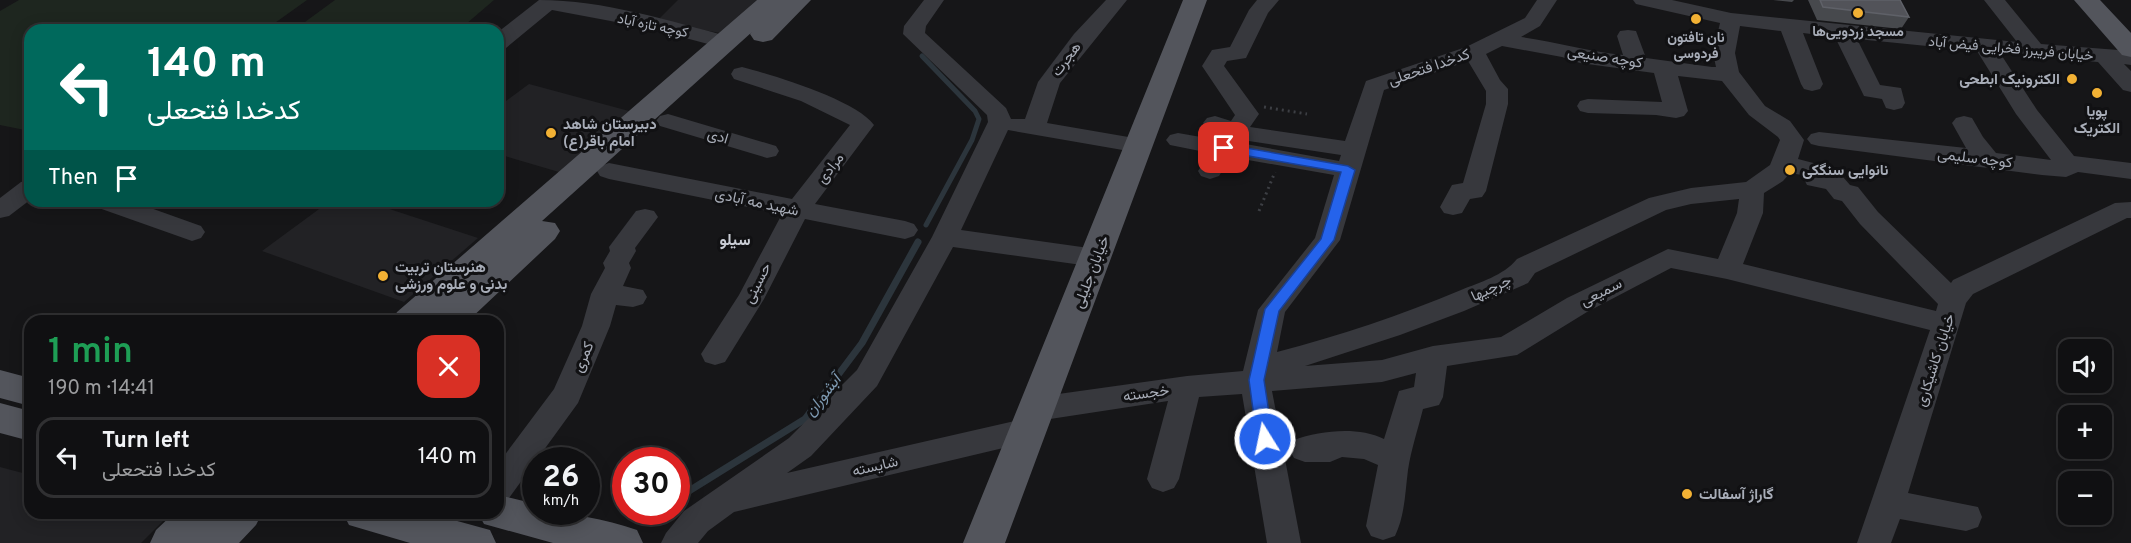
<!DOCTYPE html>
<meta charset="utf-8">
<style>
body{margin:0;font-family:Overpass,Vazirmatn,sans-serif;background:#1e1e20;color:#f1f3f6;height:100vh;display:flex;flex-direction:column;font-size:22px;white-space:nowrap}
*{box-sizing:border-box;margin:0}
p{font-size:20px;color:#9c9d9f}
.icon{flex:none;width:33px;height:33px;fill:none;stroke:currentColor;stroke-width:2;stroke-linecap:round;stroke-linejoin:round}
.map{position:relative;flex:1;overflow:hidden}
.sheet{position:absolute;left:24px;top:315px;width:480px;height:204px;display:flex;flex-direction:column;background:#101012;border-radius:18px;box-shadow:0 3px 15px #0003,0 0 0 2px #303032}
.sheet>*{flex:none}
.guide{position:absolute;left:24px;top:24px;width:480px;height:183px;border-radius:18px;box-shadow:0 3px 15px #0003,0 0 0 2px #303032;background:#00695c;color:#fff;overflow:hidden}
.buttons{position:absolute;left:2058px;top:339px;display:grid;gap:12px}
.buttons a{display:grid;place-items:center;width:54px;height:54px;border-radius:12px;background:#101012;box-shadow:0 3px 15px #0003,0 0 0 2px #303032;font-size:30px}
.speed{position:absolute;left:522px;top:447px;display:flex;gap:12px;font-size:30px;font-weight:700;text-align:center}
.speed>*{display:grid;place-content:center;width:78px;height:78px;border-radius:50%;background:#101012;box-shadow:0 3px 15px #0003,0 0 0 2px #303032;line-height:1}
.speed small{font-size:15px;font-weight:400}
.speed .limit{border:9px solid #d22;background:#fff;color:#111}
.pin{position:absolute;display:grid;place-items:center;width:51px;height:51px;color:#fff;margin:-26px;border-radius:12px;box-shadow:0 3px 9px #0006}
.me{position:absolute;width:66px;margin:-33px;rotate:350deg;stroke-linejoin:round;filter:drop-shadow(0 0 4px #0008)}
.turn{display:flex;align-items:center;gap:21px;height:126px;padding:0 24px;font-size:27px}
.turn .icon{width:78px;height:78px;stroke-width:2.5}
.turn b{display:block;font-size:42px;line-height:51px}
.then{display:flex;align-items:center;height:57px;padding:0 24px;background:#0003;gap:12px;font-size:22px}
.round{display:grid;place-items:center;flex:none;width:63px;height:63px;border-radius:18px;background:#1e1e20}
.head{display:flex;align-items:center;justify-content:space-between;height:102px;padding:0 24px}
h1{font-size:36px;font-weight:600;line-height:45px;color:#1e9e55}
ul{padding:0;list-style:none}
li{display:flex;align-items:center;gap:18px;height:81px;margin:0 12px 9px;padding:0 12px;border:3px solid #303032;border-radius:18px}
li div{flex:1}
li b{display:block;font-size:22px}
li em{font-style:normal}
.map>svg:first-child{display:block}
.built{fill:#222225}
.green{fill:#1e261f}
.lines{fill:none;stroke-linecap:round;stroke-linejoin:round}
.stream-far1{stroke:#2c353c;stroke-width:5}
.stream{stroke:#2c353c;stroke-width:7}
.path{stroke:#3d3f44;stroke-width:3;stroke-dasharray:2 4;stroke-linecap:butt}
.minor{fill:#37383d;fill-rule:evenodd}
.major{fill:#53555c;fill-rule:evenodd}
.wall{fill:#47494d}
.building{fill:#525359;stroke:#5f6168;stroke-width:1.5}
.route{fill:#2563eb;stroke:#184099;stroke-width:1.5}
.poi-dot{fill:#f2b134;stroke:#111113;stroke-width:2}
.labels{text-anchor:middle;stroke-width:6;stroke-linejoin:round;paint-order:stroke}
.far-street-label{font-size:14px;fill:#a8adb8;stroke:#111113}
.far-poi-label{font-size:14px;font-weight:bold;fill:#a8adb8;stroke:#111113}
.street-label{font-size:15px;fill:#a8adb8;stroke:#111113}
.poi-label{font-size:15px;font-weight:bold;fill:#a8adb8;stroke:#111113;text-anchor:start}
.neighbourhood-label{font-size:16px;font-weight:bold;fill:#c9ccd4;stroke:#111113}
.water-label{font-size:16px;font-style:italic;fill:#7f9bb3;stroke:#111113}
</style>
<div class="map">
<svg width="2131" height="543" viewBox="0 0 2131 543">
<rect width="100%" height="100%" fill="#161618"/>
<!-- built -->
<path class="built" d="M678 0H757L720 33 665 23 660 18Z
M529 84 629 111 559 172 498 154V107Z
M330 201H365L478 238 404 302 262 251Z
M0 467 30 475V513H171L141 543H0Z"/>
<!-- green -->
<path class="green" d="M19 0H307L265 30H30V131L0 125V11Z
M335 0H494L459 30H294Z"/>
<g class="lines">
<!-- stream-far1 -->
<path class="stream-far1" d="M922 56 975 111 979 119 972 140 926 225"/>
<!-- stream -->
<path class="stream" d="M676 499 805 419 862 343 918 242"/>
<!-- path -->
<path class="path" d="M1264 107 1307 114
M1259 211 1275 172"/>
<!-- minor -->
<path class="minor" d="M539 0C604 0 669 21 731 37L734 42 731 47 723 48 648 28 552 10 506 48 498 49V32Z
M924 0H944L926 26 925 33 1006 108 1011 119H1025L1038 82 1074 34 1106 0H1127L1060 83 1047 123 1140 139 1148 141 1152 146 1148 151 1140 153 1008 130 961 230 1096 249 1105 252 1109 258 1105 264 1096 267 953 247 877 386 811 456 787 473 1028 418 1022 409 1026 401 1037 397 1187 376 1243 371 1258 310 1315 238 1334 175 1231 157 1219 176 1210 179 1201 176 1198 171 1210 153 1170 145 1166 140 1170 135 1178 133 1218 140 1222 134 1207 128 1203 123 1207 118 1215 116 1231 121 1235 115 1202 66 1212 50 1230 47 1249 10 1257 0H1279L1268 13 1246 58 1227 61 1224 66 1259 114 1250 127 1345 141 1366 81 1466 47 1525 18 1537 0H1557L1540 26 1521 37C1555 42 1588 51 1623 55L1617 36 1620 31 1628 30 1636 31 1646 58 1712 67H1716L1713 53 1720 23 1636 4 1633 0H1672L1731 13 2017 42 1984 0H2005L2041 44 2131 51V65L2124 64 2131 71V92L2123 90 2098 62 2000 53 2037 110 2074 156 2131 163V179L2078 172 2066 177 2042 175 1819 146 1811 144 1807 139 1811 134 1819 132 1966 148 1952 123 1956 118 1964 116 1972 118 1983 137 1996 153 2051 160 2016 114 1977 51 1857 39 1880 85 1901 88 1905 103 1902 108 1894 110 1886 108 1882 99 1864 96 1835 37 1803 33 1823 84 1820 89 1812 91 1804 89 1801 84 1781 31 1740 26 1735 53 1739 72 1765 106 1790 121 1804 140 1798 159 1821 165 1826 173 1843 177 1850 185 1858 187 1878 212 1951 283 1953 280 2115 203 2131 202V218H2127L1973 294 1966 303 1908 493 1978 507 1982 517 1978 527 1966 531 1900 519 1891 543H1857L1930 330 1727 279 1671 268 1587 312 1517 355 1447 366 1443 397 1439 405 1423 409C1418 429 1411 450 1408 470 1405 493 1405 515 1395 536L1383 540 1371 536 1366 526 1378 465 1364 459 1342 457 1330 462H1305L1294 458 1289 449 1294 440C1320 431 1357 426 1384 439L1399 391 1414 387 1416 373 1382 382 1272 391 1301 543H1267L1242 394 1199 397 1179 479 1174 488 1163 492 1152 488 1147 479 1168 401 1037 421 1043 430 1039 439 1028 442 734 512 708 531 698 543H661L666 533 684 511 789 438 857 370 932 237 988 122 987 115 903 34 904 26ZM1502 46 1562 57 1580 63 1654 73 1662 102 1588 99 1580 101 1577 106 1580 111 1588 113 1656 115 1676 118 1684 116 1688 111 1678 76 1722 81 1749 115 1778 137 1780 140 1770 165 1746 182 1691 188 1649 198 1517 259C1503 276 1480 282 1461 290 1401 315 1339 336 1277 352L1285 312 1340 240 1384 90 1468 61 1486 91V104L1463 183 1452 185 1440 207 1444 213 1453 215 1462 213 1470 199 1482 197 1486 191 1508 104V89L1500 80 1486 54ZM1242 140 1341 155 1339 161 1240 143ZM1790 173 1802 175 1807 185 1826 189 1834 199 1842 201 1860 224 1938 304 1936 311 1743 264 1763 213 1764 193 1783 181ZM1739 199 1737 213 1718 259 1668 249 1567 298 1501 337 1433 346 1382 360 1305 366 1400 335 1464 311 1528 283 1535 273 1666 210 1691 204Z
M742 67C773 75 856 100 874 125L815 204 905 221 914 224 918 230 914 236 905 239 805 219 764 299 725 362 715 365 705 362 701 354 739 295 782 214 609 179 600 176 597 171 600 166 609 163 792 199 850 125 801 101 734 79 731 74 734 69Z
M668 114 776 146 779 151 776 156 767 158 660 126 656 121 660 116Z
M30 180V200L9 216 0 218V198L21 182Z
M92 201H131L201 226 205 232 201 238 192 241 96 207Z
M645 209 654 211 658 217 635 248 636 251 629 263 631 268 623 286 643 290 647 297 643 304 633 307 616 305 610 326 578 403 509 498 498 502V464L554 389 582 326 591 294 605 268 603 263 610 251 609 247 636 211Z"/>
<!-- major -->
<path class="major" d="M757 0H811L772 40 763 42 754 40 750 34 752 32 542 221 555 223 560 231 555 239 468 321H392L397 312Z
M1183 0H1207L1005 543H963Z
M2074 0H2100L2131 33V57L2122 55Z
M0 370 30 378V406L0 398Z
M0 403 30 411V441L0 433Z
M498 495 536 504V512C570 512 604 519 637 530L643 543H553L484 524 478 513H498Z
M174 513H262L256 525 239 543H150L156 530Z
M343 513H428L490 530 496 543H410L349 525Z"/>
</g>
<!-- wall -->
<path class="wall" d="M1773 0H1794L1792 2Z
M1808 0H1900L1909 17 1901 29 1817 20Z"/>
<!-- building -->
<path class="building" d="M1820 0H1900L1909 17 1823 7Z"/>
<!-- route -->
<path class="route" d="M1224 144 1348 166 1355 170 1334 240 1279 311 1264 380 1273 439 1270 444 1265 446 1259 444 1257 439 1249 380 1265 309 1321 239 1341 172 1219 151 1218 148Z"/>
<!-- markers -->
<g class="poi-dot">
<circle cx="1858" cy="13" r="6"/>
<circle cx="1696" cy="19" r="6"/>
<circle cx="2072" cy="79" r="6"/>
<circle cx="2097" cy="93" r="6"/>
<circle cx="551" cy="133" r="6"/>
<circle cx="1790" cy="170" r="6"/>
<circle cx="383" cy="276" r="6"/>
<circle cx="1687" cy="494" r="6"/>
</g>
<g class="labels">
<!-- far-street labels -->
<g class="far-street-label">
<text transform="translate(653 25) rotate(12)" y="5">کوچه تازه آباد</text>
<text transform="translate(2011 48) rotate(5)" y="5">خیابان فریبرز فخرایی فیض آباد</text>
</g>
<!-- far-poi labels -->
<g class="far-poi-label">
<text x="1858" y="36">مسجد زردویی‌ها</text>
<text x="1696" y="42">نان تافتون<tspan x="1696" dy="16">فردوسی</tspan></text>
</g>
<!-- street labels -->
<g class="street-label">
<text transform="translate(1605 57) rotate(9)" y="5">کوچه صنیعی</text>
<text transform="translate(1066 59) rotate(-53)" y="5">هجرت</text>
<text transform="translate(1429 67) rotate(-19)" y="5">کدخدا فتحعلی</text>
<text transform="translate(718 136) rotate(17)" y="5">ادی</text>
<text transform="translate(1975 158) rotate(7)" y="5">کوچه سلیمی</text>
<text transform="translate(830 168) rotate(-52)" y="5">مرادی</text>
<text transform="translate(757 202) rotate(12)" y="5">شهید مه آبادی</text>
<text transform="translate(1091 272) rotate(-69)" y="5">خیابان جلیلی</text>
<text transform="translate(757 283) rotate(-63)" y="5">حسینی</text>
<text transform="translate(1491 288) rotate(-25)" y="5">چرچیها</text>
<text transform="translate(1601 292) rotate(-27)" y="5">سمیعی</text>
<text transform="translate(583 357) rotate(-67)" y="5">کمری</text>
<text transform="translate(1935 360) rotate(-72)" y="5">خیابان کاشیکاری</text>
<text transform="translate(1146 393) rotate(-8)" y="5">خجسته</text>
<text transform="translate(875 466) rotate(-13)" y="5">شایسته</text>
</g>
<!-- poi labels -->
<g class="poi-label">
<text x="2060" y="84" text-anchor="end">الکترونیک ابطحی</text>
<text x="2097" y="116" text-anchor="middle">پویا<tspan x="2097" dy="17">الکتریک</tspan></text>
<text x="563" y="129">دبیرستان شاهد<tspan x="563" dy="17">امام باقر(ع)</tspan></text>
<text x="1802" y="175">نانوایی سنگکی</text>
<text x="395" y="272">هنرستان تربیت<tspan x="395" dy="17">بدنی و علوم ورزشی</tspan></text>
<text x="1699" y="499">گاراژ آسفالت</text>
</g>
<!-- neighbourhood labels -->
<g class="neighbourhood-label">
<text x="735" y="245">سیلو</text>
</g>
<!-- water labels -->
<g class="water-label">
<text transform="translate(822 395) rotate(-52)" y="6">آبشوران</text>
</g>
</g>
</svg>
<div class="buttons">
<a><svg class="icon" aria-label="sound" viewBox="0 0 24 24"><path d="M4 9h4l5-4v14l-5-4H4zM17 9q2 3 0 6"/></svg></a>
<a>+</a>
<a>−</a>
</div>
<div class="speed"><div>26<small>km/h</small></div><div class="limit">30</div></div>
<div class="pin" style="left:1224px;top:148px;background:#d93025"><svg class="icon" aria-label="arrive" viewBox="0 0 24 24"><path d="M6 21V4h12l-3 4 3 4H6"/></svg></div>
<svg class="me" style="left:1265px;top:439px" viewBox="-20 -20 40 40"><circle r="17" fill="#2563eb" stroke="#fff" stroke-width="3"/><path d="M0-11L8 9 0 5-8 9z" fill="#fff"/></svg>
<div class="guide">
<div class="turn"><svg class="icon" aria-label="left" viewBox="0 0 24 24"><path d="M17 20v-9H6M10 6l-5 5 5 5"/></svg><div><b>140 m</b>کدخدا فتحعلی</div></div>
<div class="then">Then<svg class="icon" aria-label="arrive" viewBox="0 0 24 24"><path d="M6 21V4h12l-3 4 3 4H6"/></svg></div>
</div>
<section class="sheet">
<div class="head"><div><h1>1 min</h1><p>190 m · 14:41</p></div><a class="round" style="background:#d93025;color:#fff"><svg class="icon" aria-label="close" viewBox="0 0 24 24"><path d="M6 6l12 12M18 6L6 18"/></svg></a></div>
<ul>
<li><svg class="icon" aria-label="left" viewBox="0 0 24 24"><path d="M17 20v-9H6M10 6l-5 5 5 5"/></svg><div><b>Turn left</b><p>کدخدا فتحعلی</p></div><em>140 m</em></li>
</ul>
</section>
</div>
